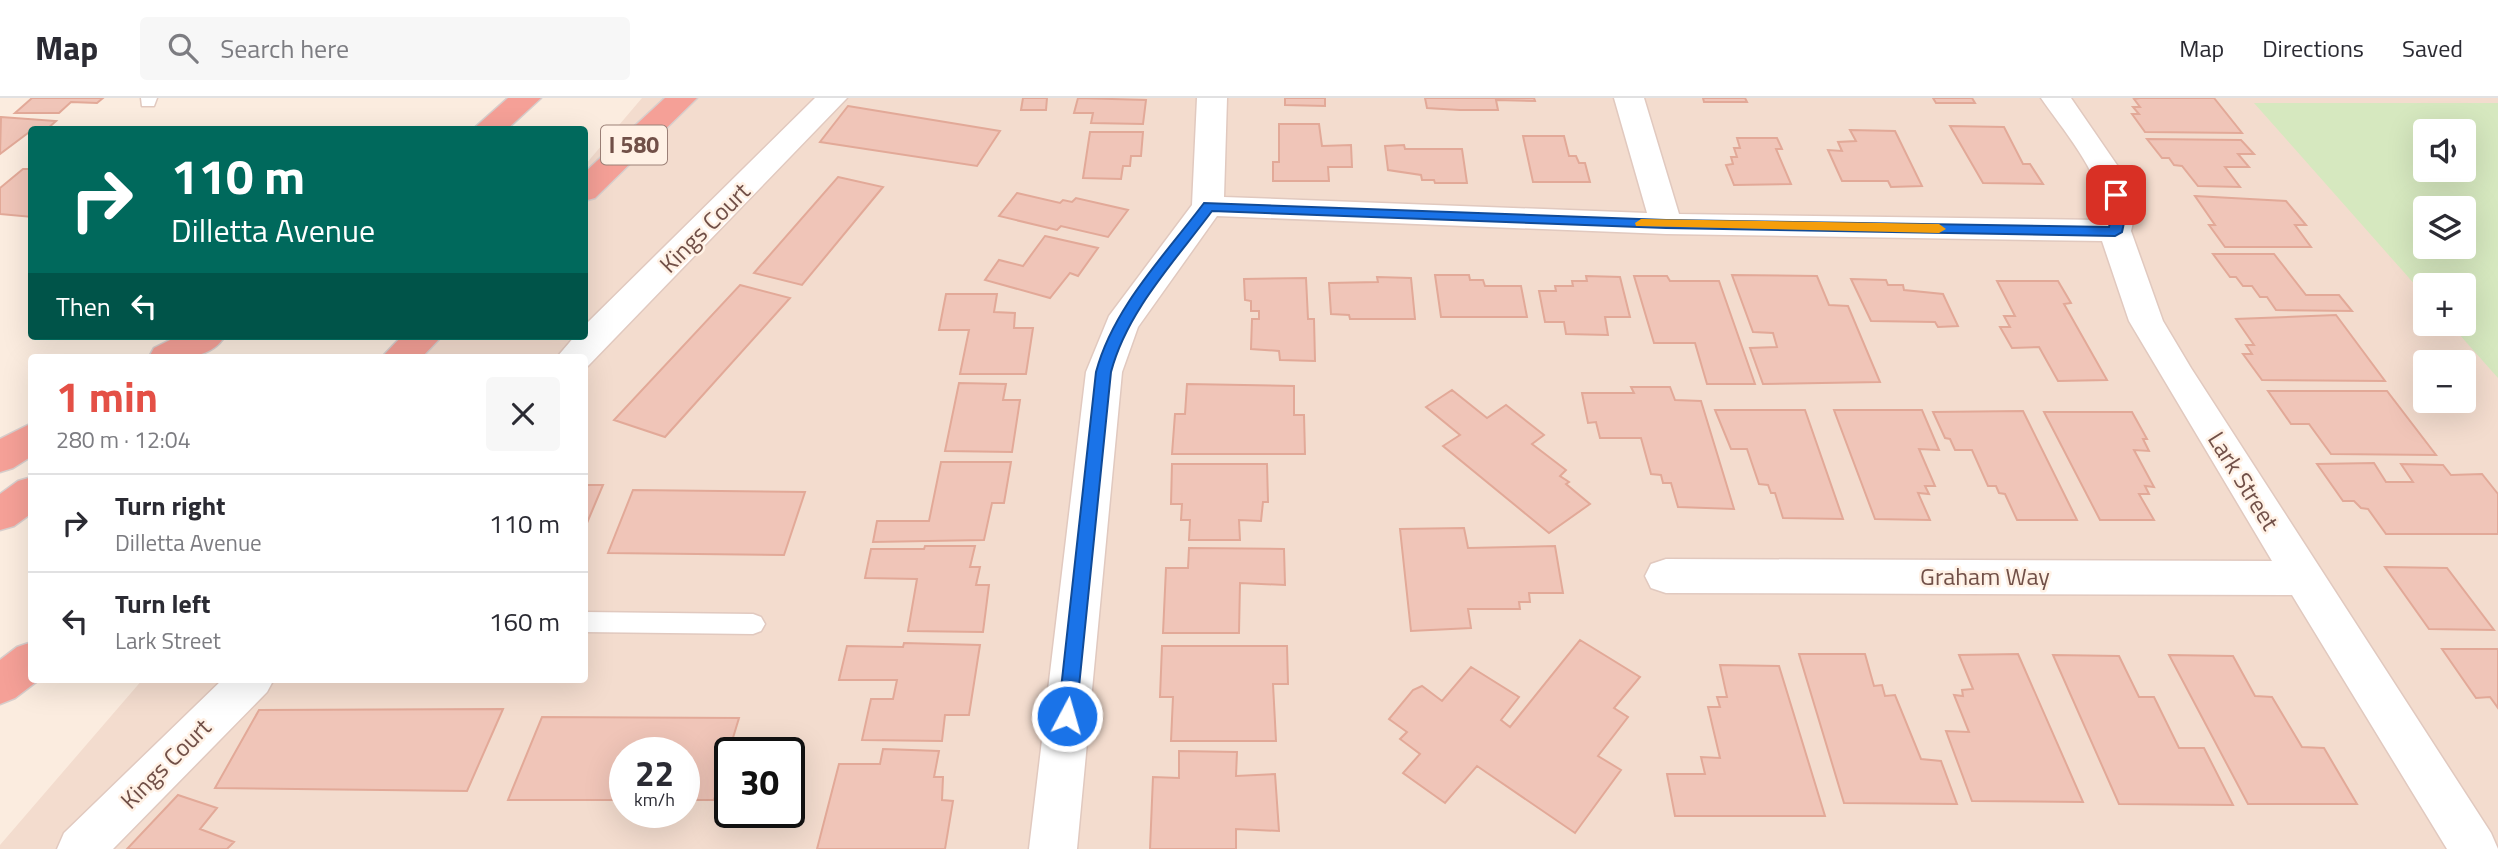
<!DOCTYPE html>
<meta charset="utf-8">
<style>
body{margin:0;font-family:"Titillium Web",sans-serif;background:#f7f7f7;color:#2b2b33;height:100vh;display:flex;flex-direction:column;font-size:26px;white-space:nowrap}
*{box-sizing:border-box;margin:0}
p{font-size:23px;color:#7c7c81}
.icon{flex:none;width:38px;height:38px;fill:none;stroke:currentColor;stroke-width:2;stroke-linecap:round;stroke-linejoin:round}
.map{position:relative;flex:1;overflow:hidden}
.sheet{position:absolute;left:28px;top:256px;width:560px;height:329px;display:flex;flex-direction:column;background:#fff;border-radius:7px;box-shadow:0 7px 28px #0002}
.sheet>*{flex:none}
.banner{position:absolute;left:28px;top:28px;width:560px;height:214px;border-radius:7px;box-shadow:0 7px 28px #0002;background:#00695c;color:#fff;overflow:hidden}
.buttons{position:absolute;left:2413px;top:21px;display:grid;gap:14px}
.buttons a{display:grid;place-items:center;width:63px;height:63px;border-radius:7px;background:#fff;box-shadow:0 7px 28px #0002;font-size:35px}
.speed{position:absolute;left:609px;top:639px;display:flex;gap:14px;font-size:35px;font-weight:700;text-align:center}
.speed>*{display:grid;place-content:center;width:91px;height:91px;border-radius:50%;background:#fff;box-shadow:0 7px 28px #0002;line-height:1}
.speed small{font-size:18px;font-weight:400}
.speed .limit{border:4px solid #111;border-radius:10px;background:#fff;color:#111}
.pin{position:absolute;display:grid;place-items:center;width:60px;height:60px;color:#fff;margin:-30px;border-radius:14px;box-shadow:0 4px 10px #0006}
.me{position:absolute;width:77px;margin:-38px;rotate:6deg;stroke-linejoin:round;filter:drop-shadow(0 0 5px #0008)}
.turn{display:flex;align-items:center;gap:24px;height:147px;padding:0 28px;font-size:32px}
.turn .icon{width:91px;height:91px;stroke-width:2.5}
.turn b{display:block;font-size:49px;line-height:60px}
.then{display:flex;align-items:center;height:66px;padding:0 28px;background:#0003;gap:14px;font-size:26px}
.round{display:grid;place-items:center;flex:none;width:74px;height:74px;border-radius:7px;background:#f7f7f7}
.summary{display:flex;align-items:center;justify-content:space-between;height:119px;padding:0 28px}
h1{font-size:42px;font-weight:700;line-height:52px;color:#e45046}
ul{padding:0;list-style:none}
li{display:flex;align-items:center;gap:21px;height:98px;padding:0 28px;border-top:2px solid #e1e1e2}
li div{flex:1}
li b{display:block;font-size:26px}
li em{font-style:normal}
header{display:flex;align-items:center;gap:42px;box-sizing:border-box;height:98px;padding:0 35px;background:#fff;border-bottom:2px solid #e1e1e2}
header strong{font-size:33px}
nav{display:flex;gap:38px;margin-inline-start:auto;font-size:24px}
.search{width:490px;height:63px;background:#f7f7f7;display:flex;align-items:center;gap:18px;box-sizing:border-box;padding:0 24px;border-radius:7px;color:#7c7c81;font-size:26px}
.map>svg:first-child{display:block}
.residential{fill:#f3dcce;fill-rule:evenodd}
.green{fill:#d6e8bf;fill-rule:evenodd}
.building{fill:#f0c5b8;stroke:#e2a998;stroke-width:2}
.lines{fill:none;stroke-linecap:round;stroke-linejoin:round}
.lane-casing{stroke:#e1c9bf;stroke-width:3}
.street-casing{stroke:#e1c9bf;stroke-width:3}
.highway-casing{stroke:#d7cecc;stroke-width:3}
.lane{fill:#fff;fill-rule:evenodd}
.street{fill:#fff;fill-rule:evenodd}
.highway{fill:#f5a097;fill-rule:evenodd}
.route{fill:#1a73e8;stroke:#114b97;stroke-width:2}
.slow{fill:#f59e0b}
.labels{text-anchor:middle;stroke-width:5;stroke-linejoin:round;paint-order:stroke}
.shield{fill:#fff1e5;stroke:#9c8077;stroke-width:2}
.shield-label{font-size:23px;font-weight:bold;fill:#715048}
.street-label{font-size:24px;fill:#715048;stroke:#fff1e5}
</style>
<header>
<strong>Map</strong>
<div class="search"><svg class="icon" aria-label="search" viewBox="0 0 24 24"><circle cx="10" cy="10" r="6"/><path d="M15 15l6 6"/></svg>Search here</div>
<nav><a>Map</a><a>Directions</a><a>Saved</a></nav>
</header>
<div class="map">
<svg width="2498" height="751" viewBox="0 0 2498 751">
<rect width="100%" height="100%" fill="#fbecdf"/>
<!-- residential -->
<path class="residential" d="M642 0H2498V751H0V747L143 581H584V259H420L438 238H584L585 67ZM2426 33H2464V72H2426ZM2426 110H2464V149H2426ZM2426 187H2464V226H2426ZM2426 264H2464V303H2426ZM625 654H684V714H625ZM730 654H789V714H730Z"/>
<!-- green -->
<path class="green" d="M2254 5H2498V280L2450 226H2464V187H2426L2425 198ZM2426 33H2464V72H2426ZM2426 110H2464V149H2426Z"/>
<!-- building -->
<path class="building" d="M32 0H103L97 5 71 4 59 15H15Z
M1023 0H1047L1046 12H1021Z
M1078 0 1146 2 1143 26 1091 25 1093 15H1074Z
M1285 0H1325V8L1285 7Z
M1425 0H1534L1535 3 1496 2 1498 12H1460L1427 10Z
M1703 0H1745L1747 4H1704Z
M1933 0H1972L1975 5H1936Z
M2140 0H2214L2242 35 2145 34 2132 16H2139L2133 9H2140L2134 1Z
M848 8 1000 33 977 68 820 44Z
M1 19 56 23 46 32H32L0 56Z
M1279 26H1319L1322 48 1351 47 1352 69H1328L1329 83H1273V64H1279Z
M1950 28 2004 29 2023 66H2030L2043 86 1983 85Z
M1850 32 1895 33 1922 88 1891 89 1888 83H1842L1828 52 1842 53 1838 44 1856 43Z
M1090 34H1143L1141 58H1131L1130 68H1123L1121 81 1083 80Z
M1523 38H1564L1569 58H1576L1579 65H1585L1590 84H1533Z
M1737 40H1777L1782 51H1776L1791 86 1734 87 1726 67 1733 66 1731 59H1737L1734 50H1740Z
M2147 41 2241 42 2254 56H2238L2249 69H2225L2240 89 2198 88 2182 68 2174 67 2169 60H2162Z
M1404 47 1405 51H1462L1467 85H1435L1434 82H1422L1421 77 1388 72 1385 48Z
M23 71H32V119L0 116V90Z
M838 79 883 89 802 187 754 175Z
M1017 95 1060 105 1063 102 1072 104 1076 100 1128 112 1108 139 1061 128 1057 132 999 118Z
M2195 98 2286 103 2306 127H2295L2311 149H2225L2209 127H2215Z
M1045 138 1098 150 1078 178 1070 175 1050 200 985 182 999 162 1023 168Z
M2213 156H2274L2306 197H2339L2352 213 2276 212 2267 199H2260L2252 188H2243L2236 179H2230Z
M1435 177H1469L1470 182H1483L1485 188H1521L1527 219H1441Z
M1732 177 1817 178 1829 207 1848 208 1880 284 1763 286 1750 250 1777 249 1773 235 1753 234Z
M1586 178 1620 179 1630 219H1605L1608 237 1566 236 1564 224H1545L1539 193H1556L1555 188H1573L1572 183H1587Z
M1634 178H1667L1670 183H1719L1755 286H1707L1695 245H1654Z
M1377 179 1411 180 1415 221H1350L1349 217 1331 216 1329 185 1378 184Z
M1306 180 1308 221H1314L1315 263 1280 262 1279 253 1251 251 1252 221H1259V213H1251V203L1245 202 1244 181Z
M1851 181 1886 182 1888 187H1903L1904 192 1943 196 1958 228 1938 229 1935 224 1871 223Z
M1997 183H2058L2071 205 2064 206 2107 282 2058 283 2039 249 2012 250 2000 229H2010L2004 218H2015Z
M740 187 790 200 665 339 614 322Z
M946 196H997L994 214 1015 215 1014 230H1033L1026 276H960L969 232H939Z
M2336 217 2385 283 2262 282 2243 256H2252L2246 247H2254L2236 221Z
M959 285 1006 286 1003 302H1020L1012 354 945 353Z
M1187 286 1294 288V317H1304L1305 356H1172L1175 316H1185Z
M1631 289H1670L1675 302 1701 303 1734 411 1678 409 1671 385H1663L1661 377 1651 376 1641 340H1600L1596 324 1588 325 1582 295H1634Z
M1452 292 1487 320 1506 307 1544 337 1532 346 1566 372 1560 378 1569 384 1566 386 1590 406 1549 435 1443 348 1460 337 1426 309Z
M2268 293H2387L2436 357 2331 356 2309 326H2291Z
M1715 312H1805L1843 421 1783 420 1775 395H1771L1768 387 1759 386 1747 351H1731Z
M1834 312H1922L1939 352 1919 351 1935 388H1925L1929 396 1918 395 1930 422 1875 421Z
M2023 313 2077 422H2017L2005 396 1999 395 1996 388H1988L1972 352H1955L1950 341 1945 340 1933 314Z
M2044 314H2132L2147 341H2143L2149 353 2134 352 2154 389 2145 388 2149 396H2139L2154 422H2100Z
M941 364H1011L1004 405H992L984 442 873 444 877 423H929Z
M2374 365 2386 384H2413L2401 366 2443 367 2451 377 2482 376 2498 396V436H2386L2368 411 2361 410 2354 403H2343L2317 366Z
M1172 366H1267L1268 404H1263L1261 423 1239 422 1240 442H1189L1190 422H1181L1182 406H1171Z
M584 387H603L584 432Z
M633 392 805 394 784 457 608 455Z
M1464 430 1468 450 1555 448 1563 495H1529L1530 504H1519L1520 511H1468L1471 530 1411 533 1400 431Z
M925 448H975L970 469H980L976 487H989L983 534 908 533 917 481 865 480 871 451H924Z
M1189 450 1284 451 1285 487 1240 485 1239 535H1163L1166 470H1188Z
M2385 469 2447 470 2494 532 2429 531Z
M1580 542 1640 579 1614 610 1628 619 1598 658 1621 672 1575 735 1477 668 1445 705 1403 675 1420 656 1400 641 1407 634 1389 621 1413 592 1422 588 1442 603 1471 569 1519 599 1501 622 1510 629Z
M904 545 980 547 969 617H945L942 643 862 642 871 601H893L897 582H839L847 548 903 549Z
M1162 548H1287L1288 586H1273L1276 643H1171L1173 599H1160Z
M2442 551H2498V610L2490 599 2476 600Z
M1799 556H1865L1874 588 1882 587 1885 598 1895 597 1921 661 1941 663 1957 706 1844 705Z
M2018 556 2083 704 1972 703 1946 633 1969 634 1954 597 1963 598 1962 592 1973 591 1959 557Z
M2053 557 2119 558 2139 599H2154L2179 650H2204L2233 707 2119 706Z
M2169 557 2233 558 2255 598 2272 599 2302 649 2324 650 2357 706H2248Z
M1720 567 1779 568 1825 718H1675L1667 676H1705L1701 659 1720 660 1708 609H1720L1717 599H1727Z
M503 611 467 693 215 690 259 612Z
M542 619 739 620 714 702H684V654H625V702H508Z
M883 651 939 653 934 679H943L942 702 953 703 945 751H817L839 666H880Z
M1179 653 1237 654 1236 678 1275 676 1279 733 1236 731V751H1150L1153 679 1179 680Z
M178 697 217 710 200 731 234 744 227 751H127Z"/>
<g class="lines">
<defs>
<path id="lane" d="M141 0H157L154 8H142Z
M584 514 753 516 761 519 765 526 761 533 753 536 584 534Z"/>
<path id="street" d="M815 0H847L588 268 584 269V259H557L575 238H584V228Z
M1197 0H1227L1224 99 1647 115 1614 0H1644L1679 116 2101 122C2110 85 2062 31 2041 0H2071L2128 83 2136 111 2131 133 2163 223 2191 270 2491 735 2498 751H2447L2292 497 1666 495 1651 490 1645 478 1651 466 1666 461 2272 463 2129 223 2102 143 1666 136 1217 118 1138 229 1122 274 1077 751H1029L1086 274 1109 218 1192 107Z
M223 581H274L267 594 113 751H57L64 735Z"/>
<path id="highway" d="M508 0H541L506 32H472Z
M665 0H697L595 100 584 103V75Z
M178 238H225C209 264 176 259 149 259L154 250Z
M402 238H442L422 259H382Z
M32 325V358L13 370 0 374V341Z
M32 379V415L14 428 0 432V396L18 383Z
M32 544V581H40L15 600 0 606V562L17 549Z"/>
</defs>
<!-- lane casing -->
<use href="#lane" class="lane-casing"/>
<!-- street casing -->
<use href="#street" class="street-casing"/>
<!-- highway casing -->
<use href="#highway" class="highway-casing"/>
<!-- lane -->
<use href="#lane" class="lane"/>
<!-- street -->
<use href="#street" class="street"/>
<!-- highway -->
<use href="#highway" class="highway"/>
</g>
<!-- route -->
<path class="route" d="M2116 93 2122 97 2127 111 2122 134 2115 138 1666 130 1212 113C1175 163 1127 213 1111 274L1076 618 1074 624H1061L1058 618 1096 274C1113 210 1164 158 1204 105L1666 122 2109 129 2113 111 2109 97Z"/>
<!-- slow -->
<path class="slow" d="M1641 121 1939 126 1946 131 1939 135 1636 128 1635 125Z"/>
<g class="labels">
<!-- shield labels -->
<rect class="shield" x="601" y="27.5" width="66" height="39" rx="5"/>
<g class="shield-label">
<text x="634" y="55">I 580</text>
</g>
<!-- street labels -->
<g class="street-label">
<text transform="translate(705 130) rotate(-45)" y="8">Kings Court</text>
<text transform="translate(2243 383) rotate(58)" y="8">Lark Street</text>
<text x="1985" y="487">Graham Way</text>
<text transform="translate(166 666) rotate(-45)" y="8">Kings Court</text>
</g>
</g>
</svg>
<div class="buttons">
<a><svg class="icon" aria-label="sound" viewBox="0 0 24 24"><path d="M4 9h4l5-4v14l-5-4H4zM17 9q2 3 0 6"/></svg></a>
<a><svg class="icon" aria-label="layers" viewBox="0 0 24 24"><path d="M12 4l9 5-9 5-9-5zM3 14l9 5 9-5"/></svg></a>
<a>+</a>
<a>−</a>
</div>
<div class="speed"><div>22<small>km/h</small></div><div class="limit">30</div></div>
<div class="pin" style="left:2116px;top:97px;background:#d93025"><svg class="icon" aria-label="arrive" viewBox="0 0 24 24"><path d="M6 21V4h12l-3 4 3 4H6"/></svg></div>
<svg class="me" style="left:1067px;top:618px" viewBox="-20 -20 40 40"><circle r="17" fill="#1a73e8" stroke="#fff" stroke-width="3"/><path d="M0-11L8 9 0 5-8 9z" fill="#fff"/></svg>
<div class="banner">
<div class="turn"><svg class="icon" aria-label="right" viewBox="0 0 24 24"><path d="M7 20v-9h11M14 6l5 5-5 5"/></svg><div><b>110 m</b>Dilletta Avenue</div></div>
<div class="then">Then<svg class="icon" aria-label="left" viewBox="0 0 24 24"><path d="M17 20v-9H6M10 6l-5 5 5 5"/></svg></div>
</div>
<section class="sheet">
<div class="summary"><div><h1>1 min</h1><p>280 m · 12:04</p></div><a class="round"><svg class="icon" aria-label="close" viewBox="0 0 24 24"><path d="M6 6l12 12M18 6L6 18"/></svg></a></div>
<ul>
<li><svg class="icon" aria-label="right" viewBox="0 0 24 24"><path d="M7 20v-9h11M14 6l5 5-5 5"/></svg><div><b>Turn right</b><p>Dilletta Avenue</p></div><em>110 m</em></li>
<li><svg class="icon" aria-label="left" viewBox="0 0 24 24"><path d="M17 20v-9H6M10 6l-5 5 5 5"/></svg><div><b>Turn left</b><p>Lark Street</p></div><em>160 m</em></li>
</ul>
</section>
</div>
